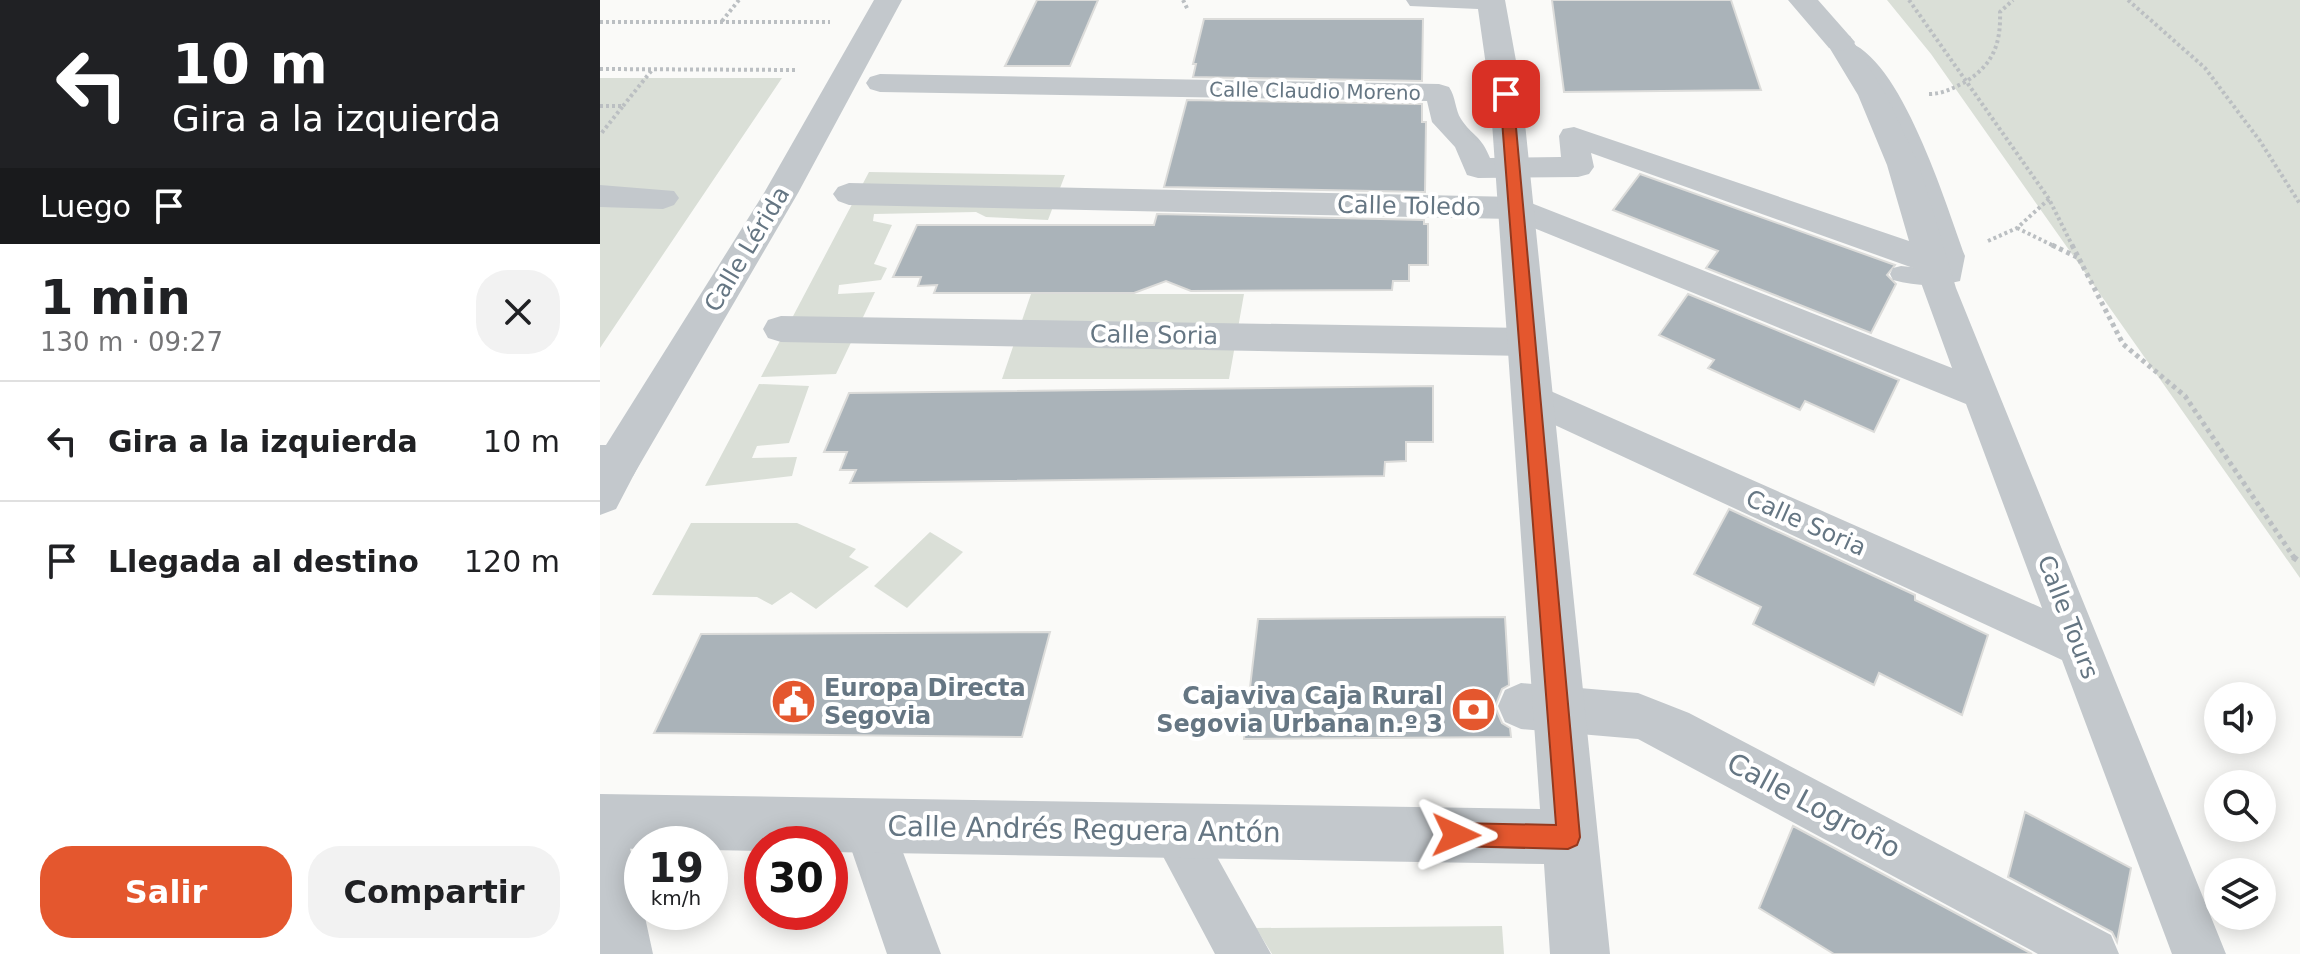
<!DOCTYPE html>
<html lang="es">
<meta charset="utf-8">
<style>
body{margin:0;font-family:"DejaVu Sans",sans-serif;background:#f2f2f2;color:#202124;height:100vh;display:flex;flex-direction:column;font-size:30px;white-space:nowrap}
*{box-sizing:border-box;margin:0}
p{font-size:26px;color:#757577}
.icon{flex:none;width:44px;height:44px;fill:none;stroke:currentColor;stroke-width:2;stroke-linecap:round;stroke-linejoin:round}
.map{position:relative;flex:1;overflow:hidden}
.drawer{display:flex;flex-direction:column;background:#fff;width:600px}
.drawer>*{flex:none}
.banner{background:#202124;color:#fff;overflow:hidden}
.controls{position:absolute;left:1604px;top:682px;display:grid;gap:16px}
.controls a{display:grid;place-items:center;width:72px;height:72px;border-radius:50%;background:#fff;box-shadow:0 4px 20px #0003;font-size:40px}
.speed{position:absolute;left:24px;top:826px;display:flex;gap:16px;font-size:40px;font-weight:700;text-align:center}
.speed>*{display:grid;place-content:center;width:104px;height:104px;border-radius:50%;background:#fff;box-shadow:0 4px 20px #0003;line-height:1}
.speed small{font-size:20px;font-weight:400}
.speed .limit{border:12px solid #d22;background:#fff;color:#111}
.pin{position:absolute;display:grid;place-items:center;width:68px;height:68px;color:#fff;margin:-34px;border-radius:16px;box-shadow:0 4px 12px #0006}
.me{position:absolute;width:88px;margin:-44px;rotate:91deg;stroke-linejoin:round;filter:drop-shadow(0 0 6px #0008)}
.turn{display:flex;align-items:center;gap:28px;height:168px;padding:0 40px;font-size:36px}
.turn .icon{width:104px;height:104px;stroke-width:2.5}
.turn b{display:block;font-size:56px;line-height:68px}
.then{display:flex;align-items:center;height:76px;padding:0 40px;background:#0003;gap:16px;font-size:30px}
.round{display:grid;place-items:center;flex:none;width:84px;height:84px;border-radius:32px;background:#f2f2f2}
.overview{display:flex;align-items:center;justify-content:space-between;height:136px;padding:0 40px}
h1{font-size:48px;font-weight:800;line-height:60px}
.action{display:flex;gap:16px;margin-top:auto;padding:16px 40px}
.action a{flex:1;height:92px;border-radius:32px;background:#e4572e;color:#fff;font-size:32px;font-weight:800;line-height:92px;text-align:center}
.action a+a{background:#f2f2f2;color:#202124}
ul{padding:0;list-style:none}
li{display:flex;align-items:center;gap:24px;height:120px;padding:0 40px;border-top:2px solid #e0e0e0}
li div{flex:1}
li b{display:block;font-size:30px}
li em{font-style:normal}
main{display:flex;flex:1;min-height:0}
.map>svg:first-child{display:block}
.green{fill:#dadfd7}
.building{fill:#aab3b9;stroke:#dcdcda;stroke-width:2}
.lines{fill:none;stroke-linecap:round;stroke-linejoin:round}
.path-far2{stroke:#bbbfc2;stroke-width:4;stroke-dasharray:3 3;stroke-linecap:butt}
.path-far1{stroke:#bbbfc2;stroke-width:5;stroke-dasharray:4 4;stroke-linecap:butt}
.path{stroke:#bbbfc2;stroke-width:6;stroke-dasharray:5 5;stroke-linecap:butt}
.service{fill:#c3c8cc;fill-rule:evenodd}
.pedestrian{fill:#c3c8cc;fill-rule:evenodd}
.minor{fill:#c3c8cc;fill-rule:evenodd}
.tertiary{fill:#c3c8cc;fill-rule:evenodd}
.route{fill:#e4572e;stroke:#94391e;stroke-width:2}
.labels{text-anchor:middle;stroke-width:8;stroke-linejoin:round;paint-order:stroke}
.far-street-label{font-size:20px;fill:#657683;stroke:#fff}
.street-label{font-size:24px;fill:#657683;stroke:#fff}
.poi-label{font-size:24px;font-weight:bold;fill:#657683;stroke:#fff;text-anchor:start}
.near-street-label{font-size:28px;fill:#657683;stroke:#fff}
</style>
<main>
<section class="drawer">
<div class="banner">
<div class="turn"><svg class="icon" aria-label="left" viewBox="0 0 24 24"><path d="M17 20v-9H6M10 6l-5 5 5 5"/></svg><div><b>10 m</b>Gira a la izquierda</div></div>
<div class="then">Luego<svg class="icon" aria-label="arrive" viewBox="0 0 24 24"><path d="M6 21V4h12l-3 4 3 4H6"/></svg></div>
</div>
<div class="overview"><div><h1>1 min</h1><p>130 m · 09:27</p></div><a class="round"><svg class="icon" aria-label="close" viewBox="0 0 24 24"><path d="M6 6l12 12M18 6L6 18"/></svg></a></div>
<ul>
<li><svg class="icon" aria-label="left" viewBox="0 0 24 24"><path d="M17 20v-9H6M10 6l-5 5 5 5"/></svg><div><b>Gira a la izquierda</b></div><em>10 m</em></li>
<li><svg class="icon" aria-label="arrive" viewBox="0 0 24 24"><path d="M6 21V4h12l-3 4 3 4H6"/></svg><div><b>Llegada al destino</b></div><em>120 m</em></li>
</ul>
<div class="action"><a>Salir</a><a>Compartir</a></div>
</section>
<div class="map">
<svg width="1700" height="954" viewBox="0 0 1700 954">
<rect width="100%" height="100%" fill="#fafaf8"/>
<!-- green -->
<path class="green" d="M1287 0H1700V578L1331 54Z
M0 78H182L0 348Z
M269 172 465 175 448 220 386 217 376 212 274 214 273 221 292 225 274 264 287 268 281 280 239 285 238 294 275 292 236 374 161 377Z
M431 294H644L629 379H402Z
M159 384 209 386 189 443 157 446 152 458 197 457 192 476 105 486Z
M91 523H197L256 549 249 557 269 567 216 609 191 592 172 605 157 597 52 595Z
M330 532 363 552 307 608 274 586Z
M902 926 904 954H672L656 928Z"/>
<!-- building -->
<path class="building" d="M437 0H498L470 66H405Z
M952 0H1131L1161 90 964 92Z
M604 19H823L822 81 593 77 596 64H593Z
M587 100 822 104V122H826L825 192 564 187Z
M1040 174 1295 265 1287 275 1296 284 1271 333 1106 268 1118 251 1013 210Z
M557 214 824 220V224H828V265H809V281H793L792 290 591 291 566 281 534 293H334L337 285 318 286 321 277H293L317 225H554Z
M1088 294 1299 380 1274 432 1205 401 1200 410 1108 368 1114 360 1059 335Z
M833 386V442H806V461L785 462 784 476 250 483 256 470H240L247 452H224L249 393Z
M1129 509 1315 595V600L1388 635 1362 715 1279 673 1274 685 1153 624 1161 607 1094 574Z
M905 617 909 685 902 689 895 707 902 723 910 728 911 737 644 739 658 619Z
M450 632 422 737 54 733 101 634Z
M1425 812 1531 868 1517 942 1512 932 1408 877Z
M1193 826 1432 954H1234L1159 908Z"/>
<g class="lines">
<!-- path-far2 -->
<path class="path-far2" d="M583 0 588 10
M1309 0 1449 199 1473 247
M1528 0 1605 68 1660 141 1700 204
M122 21 139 0
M0 22H230
M0 69 198 70
M1329 94C1343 94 1353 88 1365 82 1393 65 1401 44 1400 12L1413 0
M0 106H23L0 135
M23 106 52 70
M1417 228 1456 247
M1388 241 1417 228 1449 199"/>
<!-- path-far1 -->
<path class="path-far1" d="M1452 245 1477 257
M1472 245 1523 344 1585 396 1695 559"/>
<!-- path -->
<path class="path" d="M1693 557 1700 562"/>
<!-- service -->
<path class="service" d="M1245 41C1301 55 1346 205 1365 256L1360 281C1337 287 1316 286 1293 280L1290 274 1293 268 1301 266 1341 270 1343 256 1281 93 1256 63 1236 46Z"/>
<!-- pedestrian -->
<path class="pedestrian" d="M1240 34 1250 36 1286 95 1319 165 1356 288 1626 954H1572L1462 660 920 409 914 399 920 389 933 384 946 389 1442 608 1366 404 912 219 249 205 238 201 233 194 238 187 249 183 916 197 1352 368 1316 269 991 153 994 167 989 174 978 177 878 178 867 175 855 147 832 122 827 101 280 92 270 89 266 83 270 77 280 74 839 84 849 87C856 97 855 110 861 119 872 136 881 135 890 158L961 157 959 136 963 129 974 127 1309 241 1287 165 1258 95 1226 42 1230 36Z
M0 185 74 191 79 198 74 205 63 209 0 207Z
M181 316 927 328 940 332 945 342 940 352 927 356 181 342 168 338 163 329 168 320Z
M921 683 1038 693 1089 713 1511 935 1519 954H1438L1038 739 921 729 905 722 898 706 905 690Z
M0 800 18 807 25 825 53 954H0Z
M268 800 286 807 341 954H287L243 825 250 807Z
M574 805 592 812 671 954H615L549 830 556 812Z"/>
<!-- minor -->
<path class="minor" d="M806 0H905L922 94 1010 954H950L944 864 230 852V844H162V851L110 850V844H42V849L0 848V794L940 809 890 94 878 9 810 6Z
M1188 0H1218L1255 42 1251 48 1240 51 1229 48Z
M18 445 33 450 40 463 16 509 0 515V455L3 450Z"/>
<!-- tertiary -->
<path class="tertiary" d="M274 0H302L198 193 33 476 18 481H0V445H6L164 193Z"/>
</g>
<!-- route -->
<path class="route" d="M906 90 913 94 980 837 977 845 968 849 856 846 848 843 844 835 848 827 856 823 956 825 900 94Z"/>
<!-- icons -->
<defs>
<symbol id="civic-disc" viewBox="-11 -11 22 22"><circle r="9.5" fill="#e4572e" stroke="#fff"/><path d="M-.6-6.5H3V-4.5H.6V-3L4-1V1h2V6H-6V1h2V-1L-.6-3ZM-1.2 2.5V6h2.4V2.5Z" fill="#fff"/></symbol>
<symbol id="bank-disc" viewBox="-11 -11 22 22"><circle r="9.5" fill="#e4572e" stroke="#fff"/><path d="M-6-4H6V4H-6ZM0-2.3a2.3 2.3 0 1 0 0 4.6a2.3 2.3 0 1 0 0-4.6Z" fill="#fff"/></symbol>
</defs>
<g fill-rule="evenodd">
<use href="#civic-disc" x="168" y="676" width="51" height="51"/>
<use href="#bank-disc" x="848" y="684" width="51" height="51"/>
</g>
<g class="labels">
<!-- far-street labels -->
<g class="far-street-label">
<text transform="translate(715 91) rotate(1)" y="7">Calle Claudio Moreno</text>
</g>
<!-- street labels -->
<g class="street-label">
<text transform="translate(809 206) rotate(1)" y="8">Calle Toledo</text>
<text transform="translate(147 249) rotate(-59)" y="8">Calle Lérida</text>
<text transform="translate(554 335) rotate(1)" y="8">Calle Soria</text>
<text transform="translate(1206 523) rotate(24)" y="8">Calle Soria</text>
<text transform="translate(1468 617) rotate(69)" y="8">Calle Tours</text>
</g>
<!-- poi labels -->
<g class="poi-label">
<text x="224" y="696">Europa Directa<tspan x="224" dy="28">Segovia</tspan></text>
<text x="843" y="704" text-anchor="end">Cajaviva Caja Rural<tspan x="843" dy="28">Segovia Urbana n.º 3</tspan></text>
</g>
<!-- near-street labels -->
<g class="near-street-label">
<text transform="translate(1214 805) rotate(28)" y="10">Calle Logroño</text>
<text transform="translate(484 829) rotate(1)" y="10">Calle Andrés Reguera Antón</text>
</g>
</g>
</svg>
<div class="controls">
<a><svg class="icon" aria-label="sound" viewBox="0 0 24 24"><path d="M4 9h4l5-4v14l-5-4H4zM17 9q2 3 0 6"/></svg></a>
<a><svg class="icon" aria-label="search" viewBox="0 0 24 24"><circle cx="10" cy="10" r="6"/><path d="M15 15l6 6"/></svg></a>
<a><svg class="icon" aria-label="layers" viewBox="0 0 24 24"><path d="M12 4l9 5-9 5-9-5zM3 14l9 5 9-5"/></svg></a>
</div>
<div class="speed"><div>19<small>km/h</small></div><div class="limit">30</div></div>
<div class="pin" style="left:906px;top:94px;background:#d93025"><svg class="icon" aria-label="arrive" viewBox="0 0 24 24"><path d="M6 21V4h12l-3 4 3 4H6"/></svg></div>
<svg class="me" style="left:856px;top:835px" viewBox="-20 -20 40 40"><path d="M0-17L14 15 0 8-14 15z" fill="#e4572e" stroke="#fff" stroke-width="4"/></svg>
</div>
</main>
